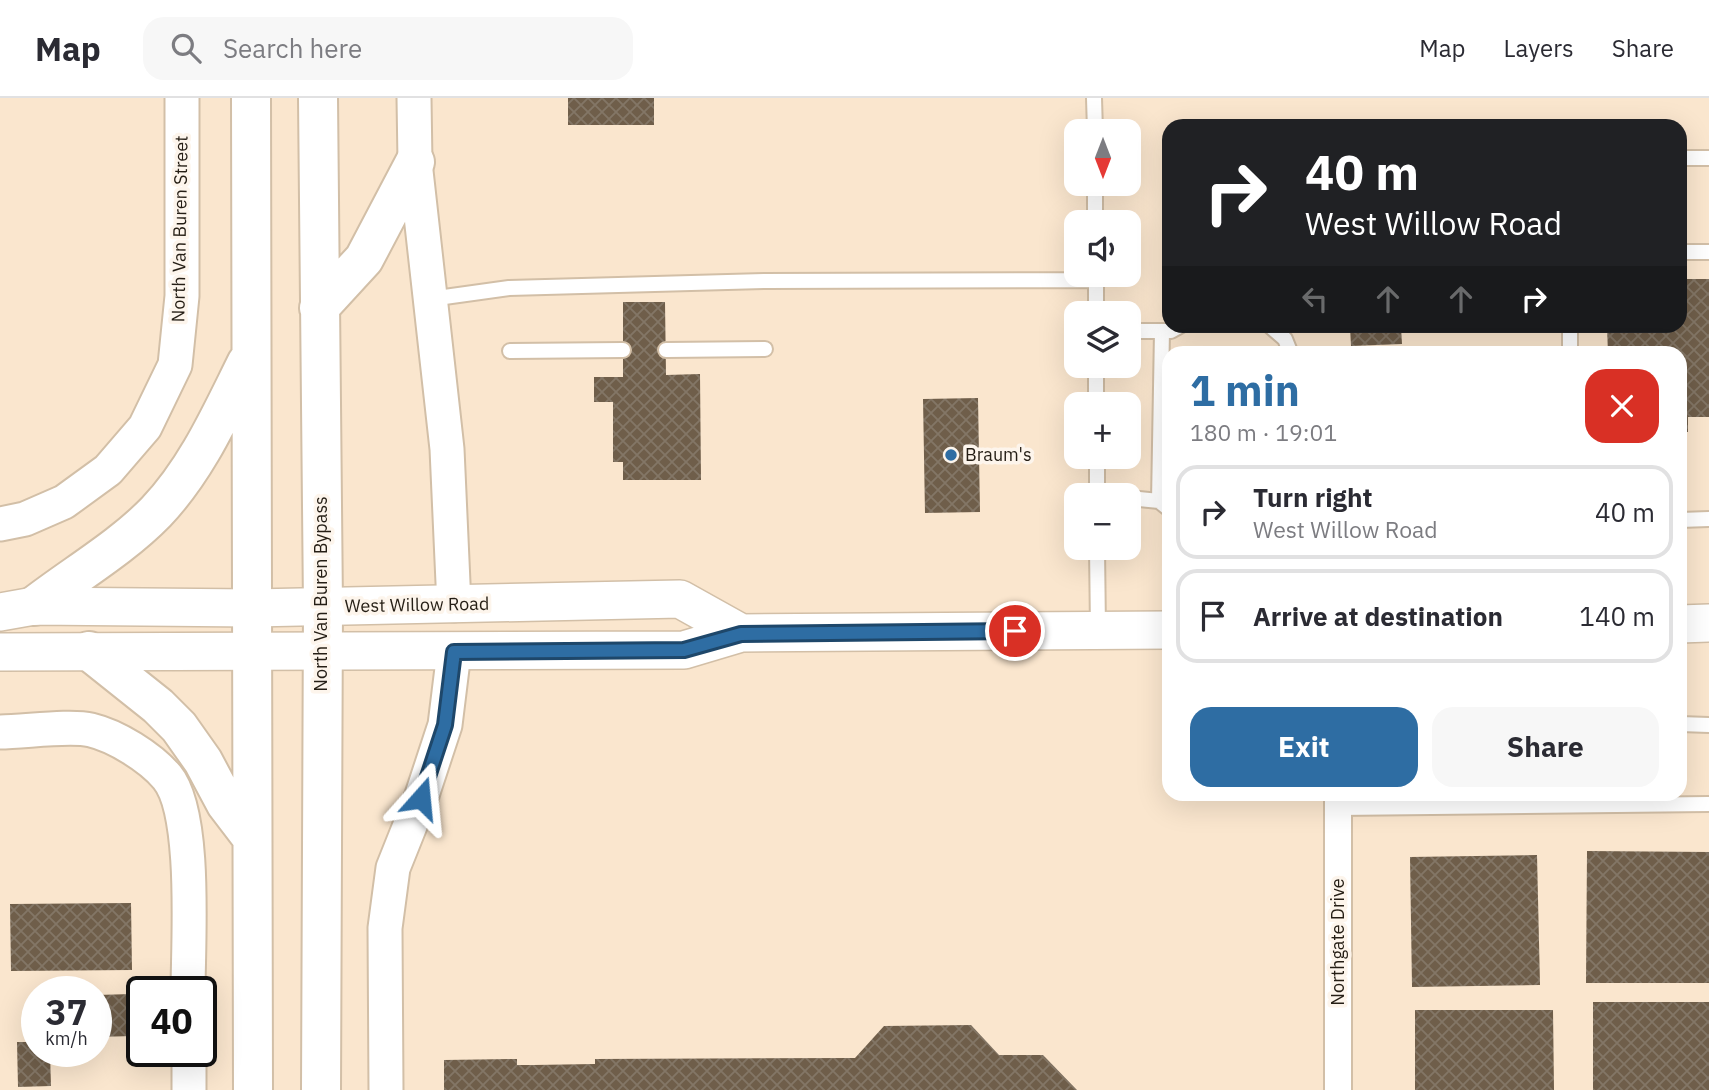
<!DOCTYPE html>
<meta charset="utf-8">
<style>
body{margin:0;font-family:"IBM Plex Sans",sans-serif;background:#f7f7f7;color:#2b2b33;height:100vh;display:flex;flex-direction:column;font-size:26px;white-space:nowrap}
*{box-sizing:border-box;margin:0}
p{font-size:23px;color:#7c7c81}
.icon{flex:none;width:38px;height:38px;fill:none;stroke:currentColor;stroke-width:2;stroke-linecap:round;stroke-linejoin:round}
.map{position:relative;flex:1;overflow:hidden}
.side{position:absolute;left:1162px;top:248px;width:525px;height:455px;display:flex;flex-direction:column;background:#fff;border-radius:21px;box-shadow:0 7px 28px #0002}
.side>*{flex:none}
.hud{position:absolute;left:1162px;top:21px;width:525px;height:214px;border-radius:21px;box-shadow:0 7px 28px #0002;background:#202124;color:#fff;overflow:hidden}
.needle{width:46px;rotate:180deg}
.fabs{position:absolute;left:1064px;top:21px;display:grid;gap:14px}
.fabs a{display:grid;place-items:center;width:77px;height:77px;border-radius:14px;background:#fff;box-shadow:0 7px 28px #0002;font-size:35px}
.speed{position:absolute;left:21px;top:878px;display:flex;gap:14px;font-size:35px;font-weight:700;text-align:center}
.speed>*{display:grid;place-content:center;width:91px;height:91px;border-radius:50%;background:#fff;box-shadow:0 7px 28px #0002;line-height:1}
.speed small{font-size:18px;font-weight:400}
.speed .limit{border:4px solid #111;border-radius:10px;background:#fff;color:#111}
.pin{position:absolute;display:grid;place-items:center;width:60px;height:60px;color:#fff;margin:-30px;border:4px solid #fff;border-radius:50%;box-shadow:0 2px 7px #0007}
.me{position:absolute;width:77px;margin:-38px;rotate:18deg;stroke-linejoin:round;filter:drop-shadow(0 0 5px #0008)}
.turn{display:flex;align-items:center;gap:24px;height:147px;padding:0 28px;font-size:32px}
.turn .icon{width:91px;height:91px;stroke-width:2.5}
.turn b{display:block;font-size:49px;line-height:60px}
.lanes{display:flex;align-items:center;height:66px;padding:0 28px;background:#0003;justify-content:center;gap:35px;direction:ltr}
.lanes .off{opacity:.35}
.round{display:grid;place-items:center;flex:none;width:74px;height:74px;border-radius:21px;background:#f7f7f7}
.overview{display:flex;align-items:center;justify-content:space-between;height:119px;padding:0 28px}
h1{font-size:42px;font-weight:800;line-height:52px;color:#2e6da3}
.cta{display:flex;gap:14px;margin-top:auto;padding:14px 28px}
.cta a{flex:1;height:80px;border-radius:21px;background:#2e6da3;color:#fff;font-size:28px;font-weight:800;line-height:80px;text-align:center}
.cta a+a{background:#f7f7f7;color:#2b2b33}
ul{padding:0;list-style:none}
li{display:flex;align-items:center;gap:21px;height:94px;margin:0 14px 10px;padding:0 14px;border:4px solid #e1e1e2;border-radius:21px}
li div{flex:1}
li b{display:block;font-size:26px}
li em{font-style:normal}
header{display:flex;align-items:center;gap:42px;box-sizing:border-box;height:98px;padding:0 35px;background:#fff;border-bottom:2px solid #e1e1e2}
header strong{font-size:33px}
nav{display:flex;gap:38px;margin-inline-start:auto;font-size:24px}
.search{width:490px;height:63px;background:#f7f7f7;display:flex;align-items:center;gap:18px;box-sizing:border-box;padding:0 24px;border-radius:21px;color:#7c7c81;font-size:26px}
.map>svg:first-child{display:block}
.building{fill:url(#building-cross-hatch)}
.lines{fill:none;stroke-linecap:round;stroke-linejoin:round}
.service-casing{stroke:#d2bfa7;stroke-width:18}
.minor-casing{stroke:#d2bfa7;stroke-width:30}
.tertiary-casing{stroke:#d2bfa7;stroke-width:37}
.secondary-casing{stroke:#d2bfa7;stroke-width:40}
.primary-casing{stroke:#d2bfa7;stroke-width:42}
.service{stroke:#fff;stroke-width:14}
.minor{stroke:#fff;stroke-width:26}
.tertiary{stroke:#fff;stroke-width:33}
.secondary{stroke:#fff;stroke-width:37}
.primary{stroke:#fff;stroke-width:38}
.route-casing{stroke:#1e476a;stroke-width:18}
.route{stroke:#2e6da3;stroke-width:12}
.poi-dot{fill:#2e6da3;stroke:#fdf5ec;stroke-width:2.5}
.labels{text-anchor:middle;stroke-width:7;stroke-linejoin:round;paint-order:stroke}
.street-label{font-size:18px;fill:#251e15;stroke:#fdf5ec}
.poi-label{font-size:18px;fill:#251e15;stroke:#fdf5ec;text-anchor:start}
</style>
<header>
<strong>Map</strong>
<div class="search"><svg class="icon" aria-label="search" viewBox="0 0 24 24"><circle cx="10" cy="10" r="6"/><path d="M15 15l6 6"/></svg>Search here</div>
<nav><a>Map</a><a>Layers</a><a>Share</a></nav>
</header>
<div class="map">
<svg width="1709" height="992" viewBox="0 0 1709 992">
<defs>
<pattern id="building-cross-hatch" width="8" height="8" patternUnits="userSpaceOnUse" patternTransform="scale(1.75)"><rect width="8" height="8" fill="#6f5e4a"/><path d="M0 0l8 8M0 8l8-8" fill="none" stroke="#837666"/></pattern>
</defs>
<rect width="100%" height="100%" fill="#fae6ce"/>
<!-- building -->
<path class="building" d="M568 0H654V27H568Z
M1680 181H1709V319H1688V334H1680V256H1608L1607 228H1680Z
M623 204H665L666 277 700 276 701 382H623V364H613V304H594V279H623Z
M1350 228H1401L1402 246 1351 248Z
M1468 228H1517V234L1468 235Z
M978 300 980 414 925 415 923 301Z
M1587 753 1709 754V885H1586Z
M1537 757 1540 887 1412 889 1410 759Z
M131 805 132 872 11 873 10 806Z
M133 896 134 938 96 939V897Z
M1593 904H1709V992H1593Z
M1415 912H1553L1554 992H1415Z
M971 927 999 957H1043L1077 992H444V962L517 961V967H533L595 966V961L855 960 884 928Z
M17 944H37V954H50L51 988 18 989Z"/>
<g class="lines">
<defs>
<path id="service" d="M1094 0 1095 33
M1680 60H1709
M1095 86V124
M1680 154H1709
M1096 177V215
M430 201 509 190 764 183 1096 182
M1270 228 1285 241 1291 256
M1570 228V256
M1129 233H1171L1180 228
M666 252 765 251
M510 253 623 252
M1096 268V306
M1097 359V397
M1129 400 1159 403 1169 411
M1159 403 1162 233
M1680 422 1709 421
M1097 450 1098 532
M1680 626 1709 627
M1338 710 1709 706"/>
<path id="minor" d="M1338 992V696"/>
<path id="tertiary" d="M414 0 415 64 447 351 454 507
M0 426 25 421 64 404 108 372 145 329 175 267 182 198V0
M0 634C24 634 69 627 91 632 116 638 150 659 167 679 197 715 188 846 188 894
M189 954V992
M386 992 385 830 393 770 421 700 445 627 454 554"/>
<path id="secondary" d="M0 514 34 508 253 510 680 501 741 535
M1680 526 1709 525
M0 554 684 552 741 535 1169 532"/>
<path id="primary" d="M251 0 253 992
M318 0 323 509 321 992
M319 210 364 161 415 64
M34 508C74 477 121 450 156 414 197 371 221 316 247 264
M89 553 158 608 179 629 203 663 226 706 252 740"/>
</defs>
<!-- service casing -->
<use href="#service" class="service-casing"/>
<!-- minor casing -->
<use href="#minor" class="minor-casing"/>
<!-- tertiary casing -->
<use href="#tertiary" class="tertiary-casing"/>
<!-- secondary casing -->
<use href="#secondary" class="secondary-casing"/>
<!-- primary casing -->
<use href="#primary" class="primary-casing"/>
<!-- service -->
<use href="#service" class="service"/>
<!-- minor -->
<use href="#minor" class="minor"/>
<!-- tertiary -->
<use href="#tertiary" class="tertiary"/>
<!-- secondary -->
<use href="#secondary" class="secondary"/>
<!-- primary -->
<use href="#primary" class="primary"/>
</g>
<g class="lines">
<defs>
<path id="route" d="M421 700 445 627 454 554 684 552 741 536 1015 533"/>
</defs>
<!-- route casing -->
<use href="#route" class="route-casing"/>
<!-- route -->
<use href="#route" class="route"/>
</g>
<!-- markers -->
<circle class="poi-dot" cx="951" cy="357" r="7"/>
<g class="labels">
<!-- street labels -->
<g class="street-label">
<text transform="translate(180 131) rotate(-89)" y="6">North Van Buren Street</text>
<text transform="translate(321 496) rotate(-90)" y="6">North Van Buren Bypass</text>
<text transform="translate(417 507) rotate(-1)" y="6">West Willow Road</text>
<text transform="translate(1338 844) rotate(-90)" y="6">Northgate Drive</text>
</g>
<!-- poi labels -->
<g class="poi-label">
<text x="965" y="363">Braum's</text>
</g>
</g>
</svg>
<div class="fabs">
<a><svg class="needle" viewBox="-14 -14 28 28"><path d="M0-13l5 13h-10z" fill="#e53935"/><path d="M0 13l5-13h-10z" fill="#7c7c81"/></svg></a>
<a><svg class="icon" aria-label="sound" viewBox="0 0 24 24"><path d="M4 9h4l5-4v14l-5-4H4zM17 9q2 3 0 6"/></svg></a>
<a><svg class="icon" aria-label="layers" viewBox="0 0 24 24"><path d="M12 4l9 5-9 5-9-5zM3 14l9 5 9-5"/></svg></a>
<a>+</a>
<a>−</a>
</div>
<div class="speed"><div>37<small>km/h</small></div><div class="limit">40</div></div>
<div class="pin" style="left:1015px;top:533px;background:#d93025"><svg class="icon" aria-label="arrive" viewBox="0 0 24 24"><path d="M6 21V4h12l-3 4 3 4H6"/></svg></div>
<svg class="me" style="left:421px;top:700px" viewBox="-20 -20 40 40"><path d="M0-17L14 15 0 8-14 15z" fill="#2e6da3" stroke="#fff" stroke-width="4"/></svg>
<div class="hud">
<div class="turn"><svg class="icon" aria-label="right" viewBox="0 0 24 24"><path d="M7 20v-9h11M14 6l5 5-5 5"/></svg><div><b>40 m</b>West Willow Road</div></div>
<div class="lanes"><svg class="icon off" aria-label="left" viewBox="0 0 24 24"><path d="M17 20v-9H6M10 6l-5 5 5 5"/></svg><svg class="icon off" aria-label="ahead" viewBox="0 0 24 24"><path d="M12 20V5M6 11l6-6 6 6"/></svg><svg class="icon off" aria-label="ahead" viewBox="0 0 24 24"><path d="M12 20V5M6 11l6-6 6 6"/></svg><svg class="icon" aria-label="right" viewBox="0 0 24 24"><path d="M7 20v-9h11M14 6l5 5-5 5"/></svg></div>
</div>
<section class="side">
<div class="overview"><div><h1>1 min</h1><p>180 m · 19:01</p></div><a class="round" style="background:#d93025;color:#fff"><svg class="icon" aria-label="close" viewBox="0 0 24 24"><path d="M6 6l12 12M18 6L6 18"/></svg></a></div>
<ul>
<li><svg class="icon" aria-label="right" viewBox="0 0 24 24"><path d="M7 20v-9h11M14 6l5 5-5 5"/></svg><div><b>Turn right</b><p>West Willow Road</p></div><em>40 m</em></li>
<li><svg class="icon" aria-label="arrive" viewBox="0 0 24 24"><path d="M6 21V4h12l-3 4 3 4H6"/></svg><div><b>Arrive at destination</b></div><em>140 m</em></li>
</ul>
<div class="cta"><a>Exit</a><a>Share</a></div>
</section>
</div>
